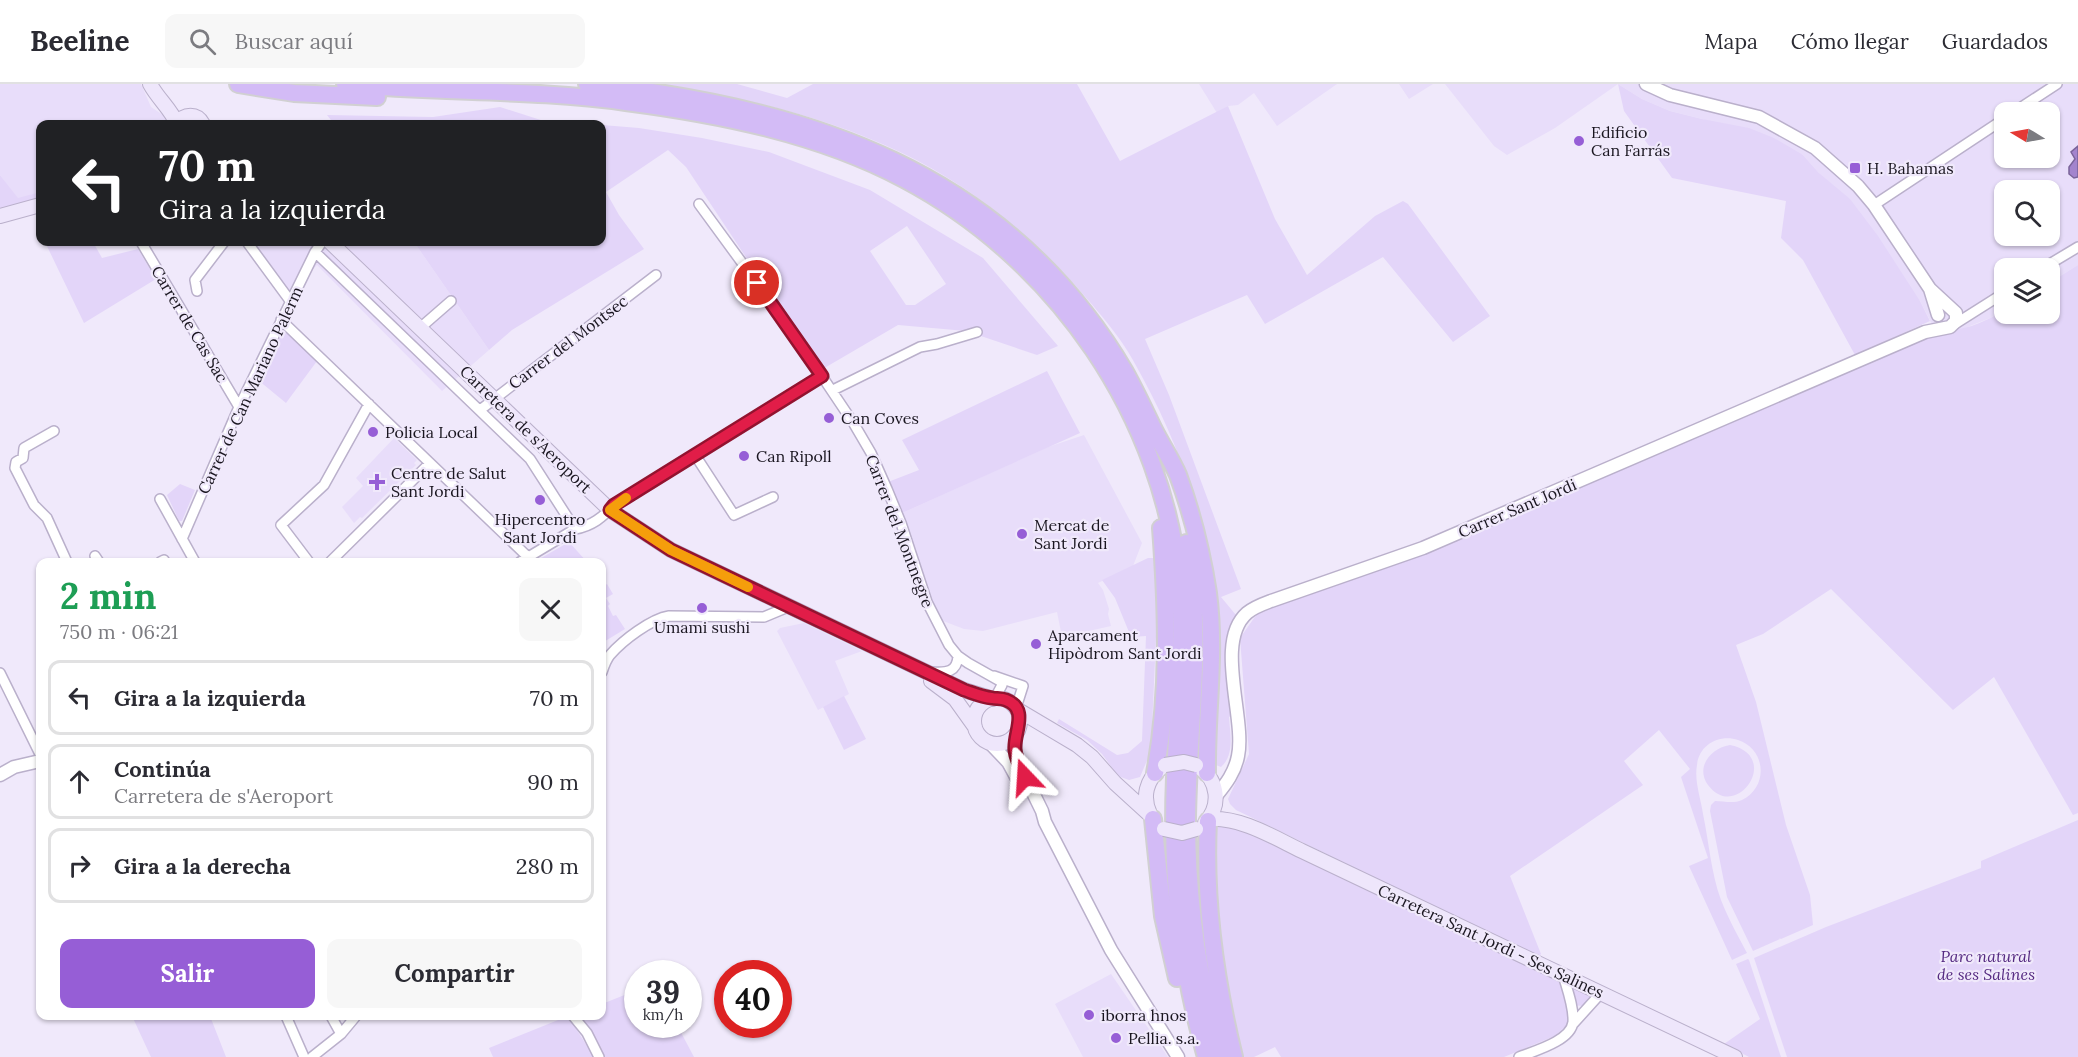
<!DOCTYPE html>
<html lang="es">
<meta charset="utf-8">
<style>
body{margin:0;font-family:Lora,serif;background:#f7f7f7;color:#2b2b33;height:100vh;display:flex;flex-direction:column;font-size:22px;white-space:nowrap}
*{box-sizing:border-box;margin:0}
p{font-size:20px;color:#7c7c81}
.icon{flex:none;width:33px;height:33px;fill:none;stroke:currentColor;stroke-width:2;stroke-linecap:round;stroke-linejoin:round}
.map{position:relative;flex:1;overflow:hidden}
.drawer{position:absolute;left:36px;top:474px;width:570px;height:462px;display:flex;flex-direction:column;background:#fff;border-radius:12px;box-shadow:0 2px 4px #0004}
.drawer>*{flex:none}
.banner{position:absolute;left:36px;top:36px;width:570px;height:126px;border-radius:12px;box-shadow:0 2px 4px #0004;background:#202124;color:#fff;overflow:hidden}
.needle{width:39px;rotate:280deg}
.fabs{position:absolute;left:1994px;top:18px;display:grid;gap:12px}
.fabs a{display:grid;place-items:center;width:66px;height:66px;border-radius:12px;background:#fff;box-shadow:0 2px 4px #0004;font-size:30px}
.speed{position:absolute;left:624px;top:876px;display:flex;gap:12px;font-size:30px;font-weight:700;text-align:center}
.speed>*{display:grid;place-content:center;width:78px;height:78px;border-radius:50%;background:#fff;box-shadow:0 2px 4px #0004;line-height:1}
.speed small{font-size:15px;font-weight:400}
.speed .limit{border:9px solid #d22;background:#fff;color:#111}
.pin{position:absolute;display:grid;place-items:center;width:51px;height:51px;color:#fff;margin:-26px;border:3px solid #fff;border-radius:50%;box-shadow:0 2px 6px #0007}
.me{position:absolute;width:66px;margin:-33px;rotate:340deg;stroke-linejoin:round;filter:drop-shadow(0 0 4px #0008)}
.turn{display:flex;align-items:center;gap:21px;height:126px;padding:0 24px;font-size:27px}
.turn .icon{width:78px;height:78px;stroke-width:2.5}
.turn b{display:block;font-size:42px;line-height:51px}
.round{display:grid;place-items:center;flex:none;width:63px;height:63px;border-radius:12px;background:#f7f7f7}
.headline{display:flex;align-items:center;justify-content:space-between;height:102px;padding:0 24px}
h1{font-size:36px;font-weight:700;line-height:45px;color:#1e9e55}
.action{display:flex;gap:12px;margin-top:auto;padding:12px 24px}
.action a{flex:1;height:69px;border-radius:12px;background:#965ed6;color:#fff;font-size:24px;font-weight:700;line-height:69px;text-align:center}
.action a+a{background:#f7f7f7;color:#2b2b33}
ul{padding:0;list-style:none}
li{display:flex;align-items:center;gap:18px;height:75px;margin:0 12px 9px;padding:0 12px;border:3px solid #e1e1e2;border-radius:12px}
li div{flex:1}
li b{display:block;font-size:22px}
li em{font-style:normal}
header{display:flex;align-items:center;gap:36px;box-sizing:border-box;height:84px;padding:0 30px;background:#fff;border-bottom:2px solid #e1e1e2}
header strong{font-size:28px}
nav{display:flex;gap:33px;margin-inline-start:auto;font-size:21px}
.search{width:420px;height:54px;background:#f7f7f7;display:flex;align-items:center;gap:15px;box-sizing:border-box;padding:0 21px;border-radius:12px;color:#7c7c81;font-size:22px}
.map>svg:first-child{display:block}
.built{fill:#e8ddfa;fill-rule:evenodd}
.green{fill:#e3d5f9;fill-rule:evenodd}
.water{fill:#a384cd;stroke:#7a6399;stroke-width:1.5}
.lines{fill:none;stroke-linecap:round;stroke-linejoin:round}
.minor-casing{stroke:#bab0cb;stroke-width:12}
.tertiary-casing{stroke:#bab0cb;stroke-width:15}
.secondary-casing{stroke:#bab0cb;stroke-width:16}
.trunk-casing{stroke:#d1d0d2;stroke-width:20}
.minor{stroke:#fff;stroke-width:9}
.tertiary{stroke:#fff;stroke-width:12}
.secondary{stroke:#eee6fb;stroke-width:14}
.trunk{stroke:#d3bbf6;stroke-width:16}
.secondary-bridge-casing{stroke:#bab0cb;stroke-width:16;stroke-linecap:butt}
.secondary-bridge{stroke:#eee6fb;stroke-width:14}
.route-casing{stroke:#92132f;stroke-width:15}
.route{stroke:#e11d48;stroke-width:10}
.slow{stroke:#f59e0b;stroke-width:10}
.poi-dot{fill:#965ed6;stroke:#f0e9fb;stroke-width:2}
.labels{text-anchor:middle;stroke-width:4.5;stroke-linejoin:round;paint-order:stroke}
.poi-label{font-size:16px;fill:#1a1620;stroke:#f0e9fb;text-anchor:start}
.street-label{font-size:16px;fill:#1a1620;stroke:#f0e9fb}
.park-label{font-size:16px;font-style:italic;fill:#552a81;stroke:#f0e9fb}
</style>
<header>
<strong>Beeline</strong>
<div class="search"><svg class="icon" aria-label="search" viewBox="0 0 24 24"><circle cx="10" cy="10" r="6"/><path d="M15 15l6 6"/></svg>Buscar aquí</div>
<nav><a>Mapa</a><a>Cómo llegar</a><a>Guardados</a></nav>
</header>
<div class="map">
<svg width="2078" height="973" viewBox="0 0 2078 973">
<rect width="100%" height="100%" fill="#f0e9fb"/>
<!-- built -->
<path class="built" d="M0 0H141L151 23 169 35 171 40H40V108L18 115 0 91Z
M1199 0H1337L1277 42 1254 9 1238 21 1228 22 1217 29Z
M1399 0H1433L1409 15Z
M1445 0H2078V181L2049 199V184H2004V226L1990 234 1960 246 1936 248 1920 217 1819 89 1803 71 1702 35 1670 27 1642 15 1618 0 1555 44 1507 71 1494 62ZM2004 28H2049V74H2004ZM2004 106H2049V152H2004Z
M241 158H414L489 266 442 307 317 181 284 216Z
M1084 351 1142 459 1133 482 1098 499 1103 506 1109 525 1108 530 1111 542 1062 553 1057 528 983 547 964 545 938 535 900 430 1048 363Z
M394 354 417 376 414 379 416 381 362 434 360 433 354 439 342 423 363 402 356 394Z
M804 539 862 567 835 577 849 610 818 626 777 547 780 544Z
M1111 890 1168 973H1083L1055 920Z"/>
<!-- green -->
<path class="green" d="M656 0H737L787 14 813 0H1077L1120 77 1228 22 1275 135 1307 191 1375 132 1403 117 1408 120 1490 232 1453 258 1383 173 1265 240 1247 211 1145 255 1169 311 1241 505 1221 513 1236 531C1218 560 1228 600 1231 632L1229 633C1230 649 1235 671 1221 683L1216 681 1215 673 1219 570 1221 569 1219 566 1215 512 1217 511V508H1215C1208 477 1202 446 1193 415 1180 367 1158 321 1134 278 1121 253 1092 220 1073 199 1025 146 966 99 900 68 824 32 739 12 656 0Z
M1618 0 1642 15 1670 27 1702 35 1749 44 1774 54 1803 71 1819 89 1850 115 1878 152 1920 217 1930 237 1855 271 1803 176 1781 154 1786 117 1672 94 1624 27Z
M500 23 547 38 589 40H334L327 31 433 33Z
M602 41 639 44 702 54 769 68 870 106 983 174 1058 262 1037 271 966 247 898 241 821 286 686 83 668 66 606 108 619 131 644 165 512 246 489 266 414 158H602ZM907 142 946 200 915 221H906L870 167Z
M0 91 18 114 40 108V116L0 126Z
M45 158H93L102 174 138 165 156 195 84 239Z
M2078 181V729L2073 731 1994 593 1953 626 1831 505 1763 550 1736 561 1756 618 1786 741 1810 811 1813 841 1781 855 1779 854 1780 855 1753 867 1727 813 1710 727 1711 721 1715 717C1724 717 1733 720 1742 716 1769 703 1766 665 1738 656 1719 650 1699 661 1697 681 1694 697 1701 715 1703 730 1709 758 1711 789 1721 816 1728 834 1738 852 1747 869L1732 876 1689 782 1708 774 1681 693 1690 685 1659 646 1624 677 1643 701 1510 792 1541 870 1538 873 1236 726 1230 720 1228 715 1249 670 1240 554 1259 527 1378 486 1550 416 1936 248C1964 246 1980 241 2004 226V230H2049V199Z
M282 248 288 250 317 277 286 319 258 296Z
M1047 287 1080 349 900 430 888 398 919 386 902 356Z
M180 400 195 406 182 437H179L167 411Z
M569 458 587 478H537L536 477Z
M1148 474H1157V531L1151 667 1140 693 1129 696 1118 692 1102 670 1087 656 1057 639 1059 635 1117 671 1128 669 1142 657 1146 552 1131 553 1115 514 1102 496Z
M607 500 613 510 606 514 610 520 608 522 613 532 616 531 625 545 602 559V504Z
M844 612 866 655 844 666 823 623Z
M1730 661C1783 672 1736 739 1708 701 1695 683 1711 664 1730 661Z
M2078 736V973H1787L1754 874 1826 843 1981 784V777Z
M1223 740 1252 751 1560 898 1566 918 1569 939 1555 952 1504 973H1281L1275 963 1254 973H1241C1232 925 1222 877 1216 828 1213 799 1209 770 1216 741Z
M1748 875 1749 876 1781 973H1749L1724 960 1760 935 1736 880Z
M1571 902 1590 910 1589 918 1582 922 1574 921 1570 915Z
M637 906 638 940 677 941 694 973H602L576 932H602V920Z
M132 932H210L226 973H151Z
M568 932 594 973H493L489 964Z"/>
<!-- water -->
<path class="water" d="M2078 62V93L2074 94 2069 90V83L2075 75 2071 68Z"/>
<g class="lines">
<defs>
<path id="minor" d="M2014 28 2057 0
M699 120 789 243 854 340 871 369 887 405 901 439 927 518 949 561 958 572 968 579 1000 597 1002 601 995 614
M1874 121 2004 35
M141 158 239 323
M247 158 291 218
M315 168 530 375 575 445
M2043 184 2078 163
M197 207 195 196 224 158
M281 236 529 474 531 478
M1955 240 2004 209
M420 244 451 217
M833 306 920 263 937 260 977 248
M480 326 656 191
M54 347 24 364 23 374 16 378 15 384 34 421 47 434 67 478
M695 371 734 431 773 413
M160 415 195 478
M182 455 239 323 315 168 322 158
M95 472 99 478
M160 478 164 476
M309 478 281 441 324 401 369 320
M330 478 430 379
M520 478 575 445C592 442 603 433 614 421L822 292
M602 588C604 582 606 576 610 571 623 556 651 535 669 532L764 533 788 523
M932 588C947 589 957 588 958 572
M0 589 40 670
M994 592 1023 602 1016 624
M286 932 304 973
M331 932 341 950
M573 932 587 949 599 973
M1573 940 1601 909
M312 973 341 950 356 932
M1519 973C1534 967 1571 957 1573 938 1574 923 1567 905 1563 891"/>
<path id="tertiary" d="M1646 0 1670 11 1759 33 1815 64 1858 102 1874 121 1930 205 1938 231
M1015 652V667L1018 678 1042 727 1045 738 1111 866 1178 973
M989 658 1008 678 1020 700
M0 691 14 683 40 677
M1216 712C1226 700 1235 688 1238 672 1246 634 1214 558 1247 529 1254 523 1263 520 1271 517L1423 464 1925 248 1950 243 1956 237V229L1930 205"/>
<path id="secondary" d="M150 0C158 15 171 25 177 40
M177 40C184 29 197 29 203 40
M0 132 40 121
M330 158 610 426 671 466 964 606 993 615
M931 597 955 615 975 643
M974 637a23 23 0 1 1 46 0a23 23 0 1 1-46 0Z
M1018 626 1077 661 1092 673 1115 699 1149 730
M1199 683C1219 697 1221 722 1205 739
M1150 730C1142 713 1146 696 1161 684
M1209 735C1241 733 1273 753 1302 767L1735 973"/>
<path id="trunk" d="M238 0 294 9 377 13
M345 0C438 9 533 5 626 18 719 30 820 50 904 95 1057 176 1165 333 1180 506 1186 569 1177 632 1175 694 1171 788 1180 882 1206 973
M587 0C806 22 1007 87 1125 288 1135 306 1144 325 1153 344 1161 360 1171 375 1178 391 1192 429 1202 470 1208 509 1216 570 1206 629 1207 689
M1186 459C1204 550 1188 643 1187 735 1187 816 1198 895 1220 973
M1155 689C1170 609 1167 524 1161 444
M1153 735 1163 832 1177 894
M1208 737C1204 816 1215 896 1234 973"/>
</defs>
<!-- minor casing -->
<use href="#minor" class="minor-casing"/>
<!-- tertiary casing -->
<use href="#tertiary" class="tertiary-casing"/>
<!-- secondary casing -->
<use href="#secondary" class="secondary-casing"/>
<!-- trunk casing -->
<use href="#trunk" class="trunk-casing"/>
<!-- minor -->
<use href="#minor" class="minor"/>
<!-- tertiary -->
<use href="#tertiary" class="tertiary"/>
<!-- secondary -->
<use href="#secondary" class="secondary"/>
<!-- trunk -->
<use href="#trunk" class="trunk"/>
<defs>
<path id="secondary-bridge" d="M1165 681 1184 678 1196 681
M1164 745 1182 749 1196 745"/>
</defs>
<!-- secondary-bridge casing -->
<use href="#secondary-bridge" class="secondary-bridge-casing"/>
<!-- secondary-bridge -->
<use href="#secondary-bridge" class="secondary-bridge"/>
</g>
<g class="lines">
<defs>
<path id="route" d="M757 199 822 292 614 421 610 426 671 466 964 606C973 609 982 613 992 614 996 615 1001 614 1006 616 1030 625 1013 649 1015 666 1016 676 1021 684 1025 693"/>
</defs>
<!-- route casing -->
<use href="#route" class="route-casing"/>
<!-- route -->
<use href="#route" class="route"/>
<!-- slow -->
<path class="slow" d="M626 414 610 426 671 466 748 503"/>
</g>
<!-- markers -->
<g class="poi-dot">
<circle cx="1579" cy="57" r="6"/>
<rect x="1849" y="78" width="12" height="12" rx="3"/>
<circle cx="829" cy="334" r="6"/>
<circle cx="373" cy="348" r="6"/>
<circle cx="744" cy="372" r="6"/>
<path d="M374 389h6v6h6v6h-6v6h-6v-6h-6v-6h6z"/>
<circle cx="540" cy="416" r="6"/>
<circle cx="1022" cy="450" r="6"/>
<circle cx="702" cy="524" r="6"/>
<circle cx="1036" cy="560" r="6"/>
<circle cx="1089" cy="931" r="6"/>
<circle cx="1116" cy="954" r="6"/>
</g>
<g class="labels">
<!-- poi labels -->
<g class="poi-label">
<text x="1591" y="54">Edificio<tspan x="1591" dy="18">Can Farrás</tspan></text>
<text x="1867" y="90">H. Bahamas</text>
<text x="841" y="340">Can Coves</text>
<text x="385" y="354">Policia Local</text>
<text x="756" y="378">Can Ripoll</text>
<text x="391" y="395">Centre de Salut<tspan x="391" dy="18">Sant Jordi</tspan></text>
<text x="540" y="441" text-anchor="middle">Hipercentro<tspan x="540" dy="18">Sant Jordi</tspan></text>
<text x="1034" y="447">Mercat de<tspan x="1034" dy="18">Sant Jordi</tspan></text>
<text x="702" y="549" text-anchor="middle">Umami sushi</text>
<text x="1048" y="557">Aparcament<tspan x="1048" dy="18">Hipòdrom Sant Jordi</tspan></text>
<text x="1101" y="937">iborra hnos</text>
<text x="1128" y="960">Pellia. s.a.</text>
</g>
<!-- street labels -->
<g class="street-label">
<text transform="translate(190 240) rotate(59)" y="6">Carrer de Cas Sac</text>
<text transform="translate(568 258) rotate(-37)" y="6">Carrer del Montsec</text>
<text transform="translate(250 306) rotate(-65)" y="6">Carrer de Can Mariano Palerm</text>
<text transform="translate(526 345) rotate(44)" y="6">Carretera de s'Aeroport</text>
<text transform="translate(1517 424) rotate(-23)" y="6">Carrer Sant Jordi</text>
<text transform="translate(900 447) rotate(69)" y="6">Carrer del Montnegre</text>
<text transform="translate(1491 857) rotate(25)" y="6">Carretera Sant Jordi - Ses Salines</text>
</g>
<!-- park labels -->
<g class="park-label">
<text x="1986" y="878">Parc natural<tspan x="1986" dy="18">de ses Salines</tspan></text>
</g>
</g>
</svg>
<div class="fabs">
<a><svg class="needle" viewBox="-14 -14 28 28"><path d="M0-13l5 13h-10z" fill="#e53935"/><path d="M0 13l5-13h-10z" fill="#7c7c81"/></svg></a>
<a><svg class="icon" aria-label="search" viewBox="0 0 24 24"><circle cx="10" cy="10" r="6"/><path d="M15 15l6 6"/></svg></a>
<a><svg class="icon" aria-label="layers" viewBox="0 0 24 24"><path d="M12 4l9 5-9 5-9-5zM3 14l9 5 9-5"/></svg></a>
</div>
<div class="speed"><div>39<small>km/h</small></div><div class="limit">40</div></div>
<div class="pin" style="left:757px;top:199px;background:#d93025"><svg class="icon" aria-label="arrive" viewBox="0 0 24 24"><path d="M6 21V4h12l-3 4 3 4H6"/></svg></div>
<svg class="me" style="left:1025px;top:693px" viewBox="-20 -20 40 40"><path d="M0-17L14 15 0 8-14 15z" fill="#e11d48" stroke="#fff" stroke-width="4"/></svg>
<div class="banner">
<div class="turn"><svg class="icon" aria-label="left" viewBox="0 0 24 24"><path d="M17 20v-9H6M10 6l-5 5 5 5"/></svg><div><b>70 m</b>Gira a la izquierda</div></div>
</div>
<section class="drawer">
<div class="headline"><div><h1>2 min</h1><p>750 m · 06:21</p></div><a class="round"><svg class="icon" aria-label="close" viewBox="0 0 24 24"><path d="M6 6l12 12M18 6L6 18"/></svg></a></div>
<ul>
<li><svg class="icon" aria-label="left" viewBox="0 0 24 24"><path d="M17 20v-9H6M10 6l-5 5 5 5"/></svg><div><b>Gira a la izquierda</b></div><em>70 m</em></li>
<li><svg class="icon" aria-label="ahead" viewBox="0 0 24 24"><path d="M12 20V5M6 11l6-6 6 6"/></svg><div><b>Continúa</b><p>Carretera de s'Aeroport</p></div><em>90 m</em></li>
<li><svg class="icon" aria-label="right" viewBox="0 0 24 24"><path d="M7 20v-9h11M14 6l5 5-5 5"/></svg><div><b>Gira a la derecha</b></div><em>280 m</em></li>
</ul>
<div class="action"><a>Salir</a><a>Compartir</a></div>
</section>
</div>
